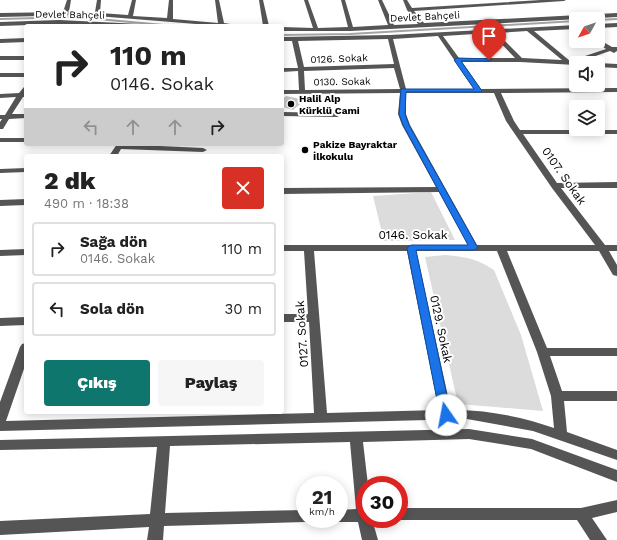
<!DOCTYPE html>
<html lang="tr">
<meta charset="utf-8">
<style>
body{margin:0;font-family:"Work Sans",sans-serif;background:#f6f6f6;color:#222;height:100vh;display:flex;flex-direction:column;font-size:15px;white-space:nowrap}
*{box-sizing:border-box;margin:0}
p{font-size:13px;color:#767676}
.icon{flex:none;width:22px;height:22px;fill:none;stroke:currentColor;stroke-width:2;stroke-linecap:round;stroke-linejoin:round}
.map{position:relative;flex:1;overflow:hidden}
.panel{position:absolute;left:24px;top:154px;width:260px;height:260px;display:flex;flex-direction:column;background:#fff;border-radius:4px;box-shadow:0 2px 10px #0003}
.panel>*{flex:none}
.banner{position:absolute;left:24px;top:24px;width:260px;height:122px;border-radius:4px;box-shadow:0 2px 10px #0003;background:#fff;color:#222;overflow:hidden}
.needle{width:26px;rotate:230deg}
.buttons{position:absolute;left:569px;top:12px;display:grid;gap:8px}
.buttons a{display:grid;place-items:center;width:36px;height:36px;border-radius:4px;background:#fff;box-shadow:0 2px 10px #0003;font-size:20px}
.speed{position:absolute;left:296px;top:476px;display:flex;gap:8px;font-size:20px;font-weight:700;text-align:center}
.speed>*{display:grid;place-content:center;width:52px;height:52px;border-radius:50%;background:#fff;box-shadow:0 2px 10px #0003;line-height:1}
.speed small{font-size:10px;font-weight:400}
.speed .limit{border:6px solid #d22;background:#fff;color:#111}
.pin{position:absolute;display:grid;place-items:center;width:34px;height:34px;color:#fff;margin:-41px -17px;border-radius:50% 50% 50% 0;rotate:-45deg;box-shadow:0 0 4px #0007}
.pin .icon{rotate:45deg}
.me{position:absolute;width:44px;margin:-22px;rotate:348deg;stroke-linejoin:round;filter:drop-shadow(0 0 3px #0008)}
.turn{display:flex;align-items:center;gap:14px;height:84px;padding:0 20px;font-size:18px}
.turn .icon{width:52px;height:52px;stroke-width:2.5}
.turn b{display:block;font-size:28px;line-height:34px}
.lanes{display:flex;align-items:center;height:38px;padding:0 20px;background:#0003;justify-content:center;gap:20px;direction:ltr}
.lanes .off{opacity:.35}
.round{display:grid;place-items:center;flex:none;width:42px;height:42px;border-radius:4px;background:#f6f6f6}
.summary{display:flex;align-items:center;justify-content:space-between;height:68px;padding:0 20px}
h1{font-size:24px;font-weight:800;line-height:30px}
.primary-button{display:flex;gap:8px;margin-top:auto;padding:8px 20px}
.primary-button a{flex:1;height:46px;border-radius:4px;background:#0f766e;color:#fff;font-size:16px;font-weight:800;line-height:46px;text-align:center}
.primary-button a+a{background:#f6f6f6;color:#222}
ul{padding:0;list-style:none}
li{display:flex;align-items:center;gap:12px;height:54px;margin:0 8px 6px;padding:0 12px;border:2px solid #e0e0e0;border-radius:4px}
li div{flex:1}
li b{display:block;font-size:15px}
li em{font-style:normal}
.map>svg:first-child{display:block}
.green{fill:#dcdcdc}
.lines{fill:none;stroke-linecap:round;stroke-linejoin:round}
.stream{stroke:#a3a3a3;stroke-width:2}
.building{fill:#c4c4c4}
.minor{fill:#555;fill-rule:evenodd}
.route{fill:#1a73e8;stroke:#114b97}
.poi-dot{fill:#000;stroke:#fff;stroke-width:1.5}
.labels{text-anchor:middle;stroke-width:4;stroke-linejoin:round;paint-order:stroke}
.far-street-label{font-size:10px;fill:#000;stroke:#fff}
.far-poi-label{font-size:10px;font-weight:bold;fill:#000;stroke:#fff;text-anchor:start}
.street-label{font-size:12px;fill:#000;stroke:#fff}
</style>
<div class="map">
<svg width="617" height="540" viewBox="0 0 617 540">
<rect width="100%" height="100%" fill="#fff"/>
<!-- green -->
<path class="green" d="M431 192 455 240 384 241 373 196Z
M445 255C465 257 476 258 494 270L521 335 543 411 458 404 425 257Z"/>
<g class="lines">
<!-- stream -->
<path class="stream" d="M0 19 76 17 174 26
M598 20 617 19
M282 35 350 34 576 21"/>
</g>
<!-- building -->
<path class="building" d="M286 96 305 100 293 110 282 107V99Z"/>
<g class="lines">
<!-- minor -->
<path class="minor" d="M67 0H71L69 12H95L97 0H101L100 13 128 15 132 0H136L133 16 167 18 169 0H173V19L218 23 215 0H219L224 23 243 26H221L84 15 0 17V13L63 12Z
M259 0H263L269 26H263Z
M304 0H308L318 28 348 27 341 0H345L353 27 388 25 378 0H382L394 25 418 24 407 10 403 0H407L412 8 541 0H566L564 1 414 11 424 23 617 13V17L351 31H282V27L313 28Z
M59 20 140 24 143 26 59 24 0 26V22Z
M617 23V27L598 28V24Z
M576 25V29L534 31 570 61 606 49 596 42 595 41H598V39L612 47H617V51L614 53 610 51 578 62 579 63H576V65L520 62H462L481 89 617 88V92L501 93 514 121 520 130H617V134H523L557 183 617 182V188H561L605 245H617V251H609L617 265V276L613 275 599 251H507L547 348H617V356H550L562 391H617V401H564L567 432 617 450V460L533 431 467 419 0 431V402L20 347 22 344 26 343V363L6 421 314 413 309 322H282V314H308L304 251H282V245H468L439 192 282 194V188L436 187 402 125 398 114 400 93 282 94V90H299L298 71 282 72V68H298L292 41H282V37L390 35ZM527 31 562 60 522 58 497 33ZM491 33 515 58H459L443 36ZM438 36 474 89H406L393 39ZM388 39 394 64 304 67 298 41ZM394 68 400 89 305 90 304 71ZM406 93H494L506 121 552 188 595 245H477L410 125 406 114ZM314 251H407L439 410 327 413ZM416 251H497L537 352 551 396 554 428C523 417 484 409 451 410Z
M26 38V42L0 43V39Z
M0 56H26V60H0Z
M598 63 617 64V68L598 67Z
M0 73H26V77H0Z
M26 86V97H23L12 114H26V118L9 119 3 129H0V122L2 119H0V115H5L16 97 0 98V94L19 93 24 87Z
M282 112 337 113 341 115 337 117 282 116Z
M0 138H26V142H0Z
M117 144 203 148 207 150 203 152 121 149 117 156H109Z
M26 168V172L0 173V169Z
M26 199V205L0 206V200Z
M26 249V255L0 256V250Z
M26 317V325L0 326V318Z
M469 429 532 439 617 470V482L531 449 469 439 363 442 368 485H365V519H372L378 540H362L358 522H339L333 519H339V510L356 509 350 442 170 446 165 513 305 510V519H311L310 521 305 522 164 526 163 540H147L149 527 0 535V521L150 514 157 447 0 450V440Z
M617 500V512L592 518 607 540H590L577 520H399L395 519H399V508H581Z"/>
</g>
<!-- route -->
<path class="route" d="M457 58 491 59V60L489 61H461L482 91 481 92H406L405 114 409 125 478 248 474 250H416L451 415 450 418 446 419 442 418 440 415 407 248 411 245H468L403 125 399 114 401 89H474L454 60Z"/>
<!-- markers -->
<g class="poi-dot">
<circle cx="291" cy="104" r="4"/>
<circle cx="305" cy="150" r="4"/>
</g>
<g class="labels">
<!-- far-street labels -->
<g class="far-street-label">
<text transform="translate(70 14) rotate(1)" y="4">Devlet Bahçeli</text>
<text transform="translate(425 16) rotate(-3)" y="4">Devlet Bahçeli</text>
<text transform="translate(339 58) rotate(-2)" y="4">0126. Sokak</text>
<text transform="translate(342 81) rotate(-1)" y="4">0130. Sokak</text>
</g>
<!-- far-poi labels -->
<g class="far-poi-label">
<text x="299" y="102">Halil Alp<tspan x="299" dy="12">Kürklü Cami</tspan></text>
<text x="313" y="148">Pakize Bayraktar<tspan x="313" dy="12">İlkokulu</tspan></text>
</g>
<!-- street labels -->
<g class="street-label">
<text transform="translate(564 176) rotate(55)" y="4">0107. Sokak</text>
<text x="413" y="239">0146. Sokak</text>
<text transform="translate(441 329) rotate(78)" y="4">0129. Sokak</text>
<text transform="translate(302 334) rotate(-94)" y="4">0127. Sokak</text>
</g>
</g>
</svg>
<div class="buttons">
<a><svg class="needle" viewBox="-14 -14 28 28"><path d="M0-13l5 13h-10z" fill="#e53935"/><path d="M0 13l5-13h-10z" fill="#767676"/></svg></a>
<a><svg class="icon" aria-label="sound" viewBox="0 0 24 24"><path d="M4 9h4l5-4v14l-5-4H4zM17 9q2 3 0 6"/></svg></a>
<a><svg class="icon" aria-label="layers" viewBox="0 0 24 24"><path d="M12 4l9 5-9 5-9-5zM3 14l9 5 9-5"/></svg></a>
</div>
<div class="speed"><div>21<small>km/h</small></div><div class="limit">30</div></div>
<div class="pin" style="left:489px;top:60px;background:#d93025"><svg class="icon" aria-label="arrive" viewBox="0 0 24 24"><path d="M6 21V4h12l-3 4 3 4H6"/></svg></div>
<svg class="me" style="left:446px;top:415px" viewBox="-20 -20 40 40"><circle r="19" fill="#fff"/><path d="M0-13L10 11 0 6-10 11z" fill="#1a73e8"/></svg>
<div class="banner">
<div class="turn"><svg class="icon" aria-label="right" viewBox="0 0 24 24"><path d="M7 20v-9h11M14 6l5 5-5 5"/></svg><div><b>110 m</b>0146. Sokak</div></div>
<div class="lanes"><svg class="icon off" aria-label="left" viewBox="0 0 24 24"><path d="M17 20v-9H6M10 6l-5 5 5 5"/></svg><svg class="icon off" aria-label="ahead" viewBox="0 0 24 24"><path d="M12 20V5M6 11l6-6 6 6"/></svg><svg class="icon off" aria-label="ahead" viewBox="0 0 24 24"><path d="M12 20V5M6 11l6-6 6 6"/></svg><svg class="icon" aria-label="right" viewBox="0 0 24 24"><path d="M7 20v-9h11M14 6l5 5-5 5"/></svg></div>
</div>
<section class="panel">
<div class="summary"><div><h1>2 dk</h1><p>490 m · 18:38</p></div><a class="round" style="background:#d93025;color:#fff"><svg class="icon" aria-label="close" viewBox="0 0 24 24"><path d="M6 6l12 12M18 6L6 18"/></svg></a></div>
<ul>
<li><svg class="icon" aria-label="right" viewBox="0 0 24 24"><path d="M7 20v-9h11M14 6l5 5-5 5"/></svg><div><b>Sağa dön</b><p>0146. Sokak</p></div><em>110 m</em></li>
<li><svg class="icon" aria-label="left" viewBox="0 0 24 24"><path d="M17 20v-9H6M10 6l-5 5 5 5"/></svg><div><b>Sola dön</b></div><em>30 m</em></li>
</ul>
<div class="primary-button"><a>Çıkış</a><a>Paylaş</a></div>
</section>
</div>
